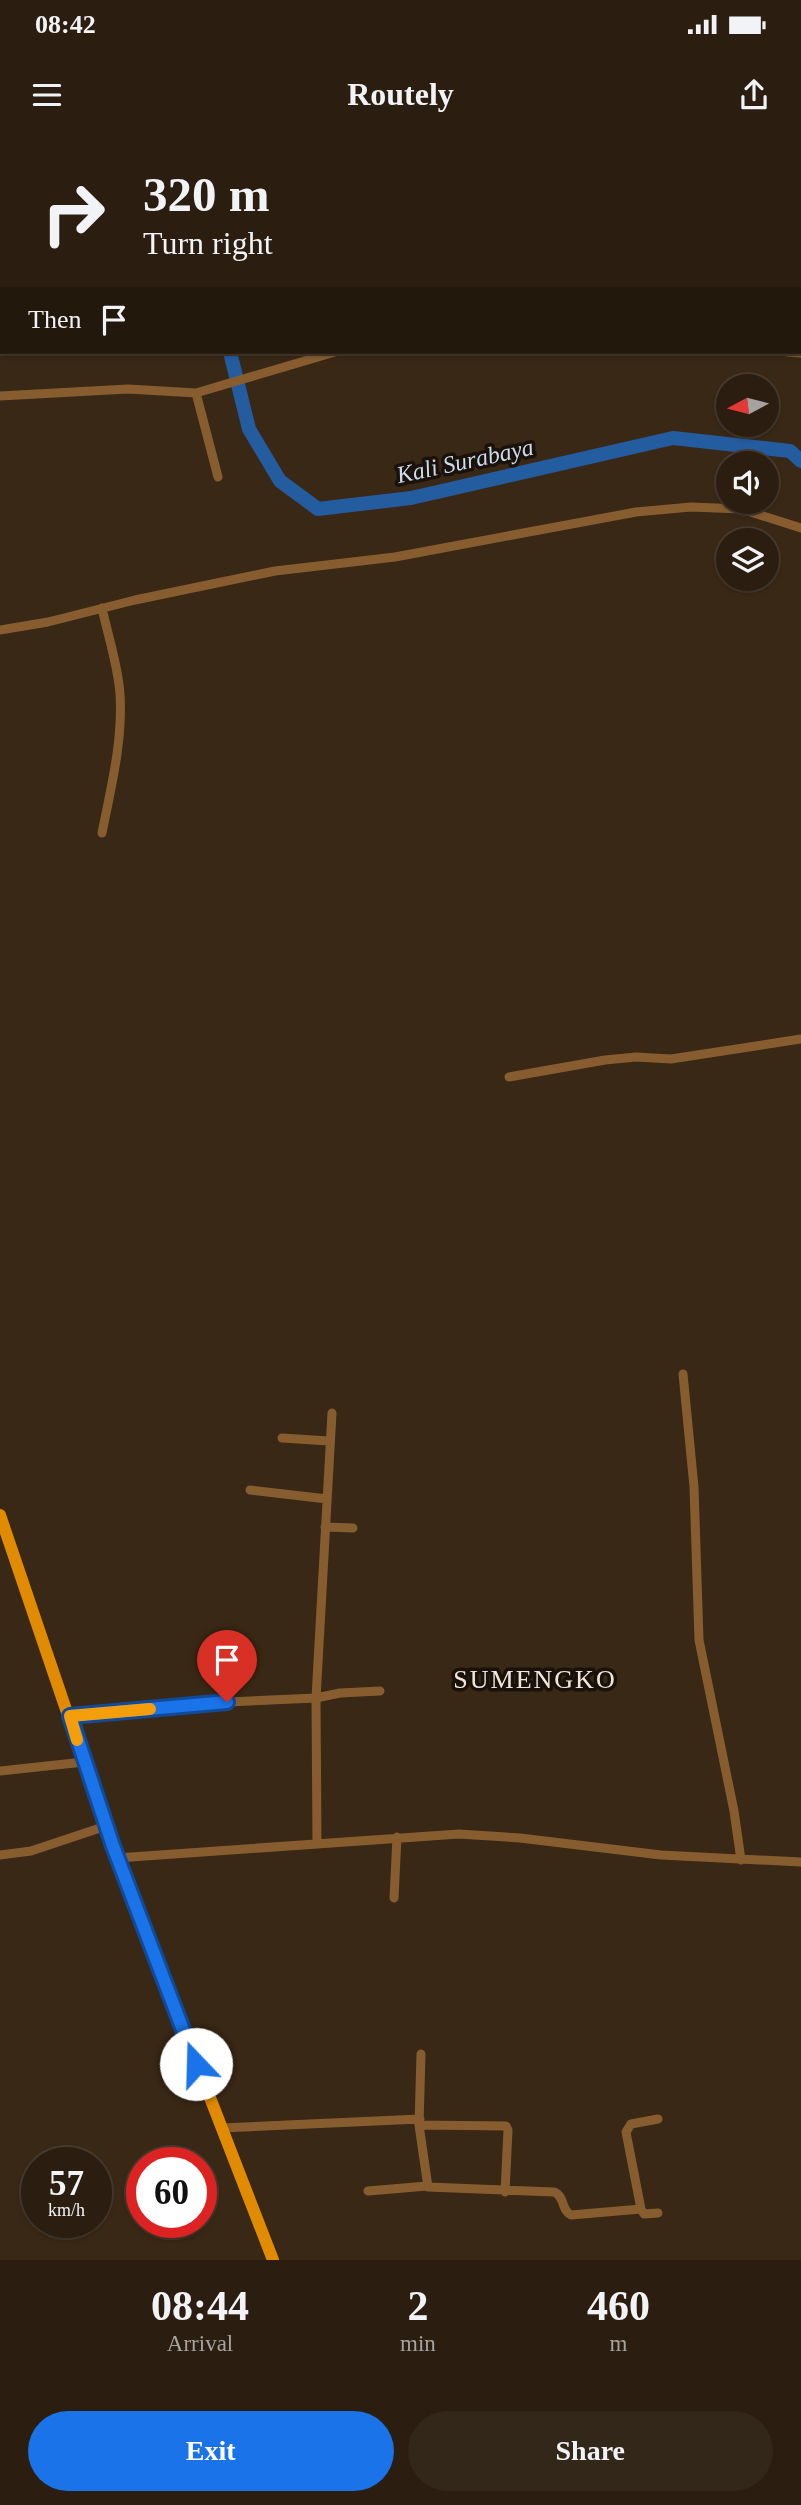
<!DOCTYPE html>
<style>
body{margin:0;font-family:Georgia,serif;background:#332719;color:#f1f3f6;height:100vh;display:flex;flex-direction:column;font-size:26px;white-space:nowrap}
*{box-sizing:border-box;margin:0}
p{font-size:23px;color:#a6a29f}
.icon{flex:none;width:38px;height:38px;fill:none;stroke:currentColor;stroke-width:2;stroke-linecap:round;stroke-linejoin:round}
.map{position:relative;height:2120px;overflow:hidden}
.details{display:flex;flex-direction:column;background:#2b1e10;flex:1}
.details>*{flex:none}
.banner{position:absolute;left:0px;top:0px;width:802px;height:214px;box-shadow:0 2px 5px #0004,0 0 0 2px #473c30;background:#2b1e10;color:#f1f3f6;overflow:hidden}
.needle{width:46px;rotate:263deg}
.fabs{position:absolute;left:716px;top:234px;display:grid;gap:14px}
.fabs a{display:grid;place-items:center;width:63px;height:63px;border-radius:50%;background:#2b1e10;box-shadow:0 2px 5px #0004,0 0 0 2px #473c30;font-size:35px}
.speed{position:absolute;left:21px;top:2007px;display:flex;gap:14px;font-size:35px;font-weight:700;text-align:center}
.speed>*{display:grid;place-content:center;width:91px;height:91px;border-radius:50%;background:#2b1e10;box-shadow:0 2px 5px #0004,0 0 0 2px #473c30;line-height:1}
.speed small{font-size:18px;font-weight:400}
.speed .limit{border:10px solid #d22;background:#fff;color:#111}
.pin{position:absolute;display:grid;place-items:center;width:60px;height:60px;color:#fff;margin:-72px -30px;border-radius:50% 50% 50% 0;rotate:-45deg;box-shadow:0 0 7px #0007}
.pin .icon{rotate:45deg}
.me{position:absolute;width:77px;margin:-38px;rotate:339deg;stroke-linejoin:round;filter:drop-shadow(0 0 5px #0008)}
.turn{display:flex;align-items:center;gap:24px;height:147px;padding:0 28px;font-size:32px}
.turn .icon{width:91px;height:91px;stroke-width:2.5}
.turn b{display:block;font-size:49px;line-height:60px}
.then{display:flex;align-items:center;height:66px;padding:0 28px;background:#0003;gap:14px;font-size:26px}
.eta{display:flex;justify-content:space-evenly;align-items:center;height:119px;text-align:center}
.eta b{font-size:42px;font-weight:700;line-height:49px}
.cta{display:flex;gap:14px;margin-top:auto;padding:14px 28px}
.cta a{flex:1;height:80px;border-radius:42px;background:#1a73e8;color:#fff;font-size:28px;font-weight:700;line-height:80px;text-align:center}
.cta a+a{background:#332719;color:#f1f3f6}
.status{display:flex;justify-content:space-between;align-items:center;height:49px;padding:0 35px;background:#2b1e10;direction:ltr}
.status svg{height:19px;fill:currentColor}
header{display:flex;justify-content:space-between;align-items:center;height:91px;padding:0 28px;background:#2b1e10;font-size:32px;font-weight:700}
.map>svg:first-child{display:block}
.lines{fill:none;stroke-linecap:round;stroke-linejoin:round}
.canal{stroke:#245ca0;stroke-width:8}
.river{stroke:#245ca0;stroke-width:14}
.minor{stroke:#875d2f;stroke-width:9}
.major{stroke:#e18b03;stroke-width:12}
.route-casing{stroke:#114b97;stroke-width:18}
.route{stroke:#1a73e8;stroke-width:12}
.slow{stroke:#f59e0b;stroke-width:12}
.labels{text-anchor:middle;stroke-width:7;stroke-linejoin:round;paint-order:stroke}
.water-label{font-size:24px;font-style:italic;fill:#ccdbee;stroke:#1a120a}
.quarter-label{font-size:26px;letter-spacing:2px;fill:#f2e6db;stroke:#1a120a}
</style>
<div class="status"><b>08:42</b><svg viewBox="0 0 49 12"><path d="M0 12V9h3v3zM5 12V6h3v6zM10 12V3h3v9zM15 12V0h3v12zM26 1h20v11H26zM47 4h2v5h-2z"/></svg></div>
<header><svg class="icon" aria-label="menu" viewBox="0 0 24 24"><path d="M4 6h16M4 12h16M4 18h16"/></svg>Routely<svg class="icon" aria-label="share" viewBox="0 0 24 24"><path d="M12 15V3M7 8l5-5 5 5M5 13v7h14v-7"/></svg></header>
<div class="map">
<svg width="801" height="2120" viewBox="0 0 801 2120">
<rect width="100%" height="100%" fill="#392815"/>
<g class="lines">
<!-- canal -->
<path class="canal" d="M313 0 315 2
M800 204H801"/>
<!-- river -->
<path class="river" d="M175 0 176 2
M230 212 249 289 280 341 318 369 411 358 673 298 790 311 801 321"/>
<!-- minor -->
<path class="minor" d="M294 0 296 2
M327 0 328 2
M712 0 713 2
M800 187H801
M787 212 801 213
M196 253 218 337
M0 256 128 249 196 253 335 212
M0 490 48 482 135 460 275 431 395 417 636 372 691 367 741 369 801 388
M102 693C111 648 123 600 120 554 118 525 108 496 102 468
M509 937 605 920 636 917 671 919 801 899
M683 1234 694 1347 699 1500 734 1671 741 1720
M282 1298 329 1301
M250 1350 327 1359
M325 1387 353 1388
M70 1576 227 1562 316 1558 332 1273
M0 1631 84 1622
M317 1703 316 1558 340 1553 380 1551
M0 1715 31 1711 106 1686
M117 1718 459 1694 520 1698 661 1715 801 1722
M394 1758 397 1697
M421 1914 419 1985 428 2047 554 2052C565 2056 561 2070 571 2075L641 2069
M658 1979 631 1984 626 1992 641 2069 644 2074 658 2073
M419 1985 506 1986 508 1990 505 2052
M221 1988 420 1979
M368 2051 427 2046"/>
<!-- major -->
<path class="major" d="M0 1375 112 1705 273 2120"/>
</g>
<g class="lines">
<defs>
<path id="route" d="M196 1924 113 1706 70 1576 227 1562"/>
</defs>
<!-- route casing -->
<use href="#route" class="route-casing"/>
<!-- route -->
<use href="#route" class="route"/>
<!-- slow -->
<path class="slow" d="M77 1600 70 1576 150 1569"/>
</g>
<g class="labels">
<!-- water labels -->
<g class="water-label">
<text transform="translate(465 321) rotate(-12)" y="8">Kali Surabaya</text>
</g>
<!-- quarter labels -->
<g class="quarter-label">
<text x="535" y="1548">SUMENGKO</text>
</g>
</g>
</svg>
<div class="fabs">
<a><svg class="needle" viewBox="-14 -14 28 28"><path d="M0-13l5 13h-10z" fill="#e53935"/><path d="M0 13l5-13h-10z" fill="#a6a29f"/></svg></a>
<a><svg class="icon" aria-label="sound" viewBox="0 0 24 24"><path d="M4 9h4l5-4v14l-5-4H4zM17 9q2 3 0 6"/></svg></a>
<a><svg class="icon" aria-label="layers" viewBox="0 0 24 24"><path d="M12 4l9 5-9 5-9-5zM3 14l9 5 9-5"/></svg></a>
</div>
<div class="speed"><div>57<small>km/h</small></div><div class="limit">60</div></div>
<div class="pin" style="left:227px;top:1562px;background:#d93025"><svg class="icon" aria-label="arrive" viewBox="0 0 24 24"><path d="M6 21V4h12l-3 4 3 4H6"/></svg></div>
<svg class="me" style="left:196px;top:1924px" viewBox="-20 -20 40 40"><circle r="19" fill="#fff"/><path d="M0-13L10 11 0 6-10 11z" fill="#1a73e8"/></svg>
<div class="banner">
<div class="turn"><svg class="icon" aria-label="right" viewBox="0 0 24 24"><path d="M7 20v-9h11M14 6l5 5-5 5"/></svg><div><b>320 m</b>Turn right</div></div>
<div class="then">Then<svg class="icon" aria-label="arrive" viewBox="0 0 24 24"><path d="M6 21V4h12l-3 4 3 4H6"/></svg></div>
</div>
</div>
<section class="details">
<div class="eta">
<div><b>08:44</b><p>Arrival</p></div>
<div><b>2</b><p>min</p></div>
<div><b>460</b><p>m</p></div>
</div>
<div class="cta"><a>Exit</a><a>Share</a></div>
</section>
